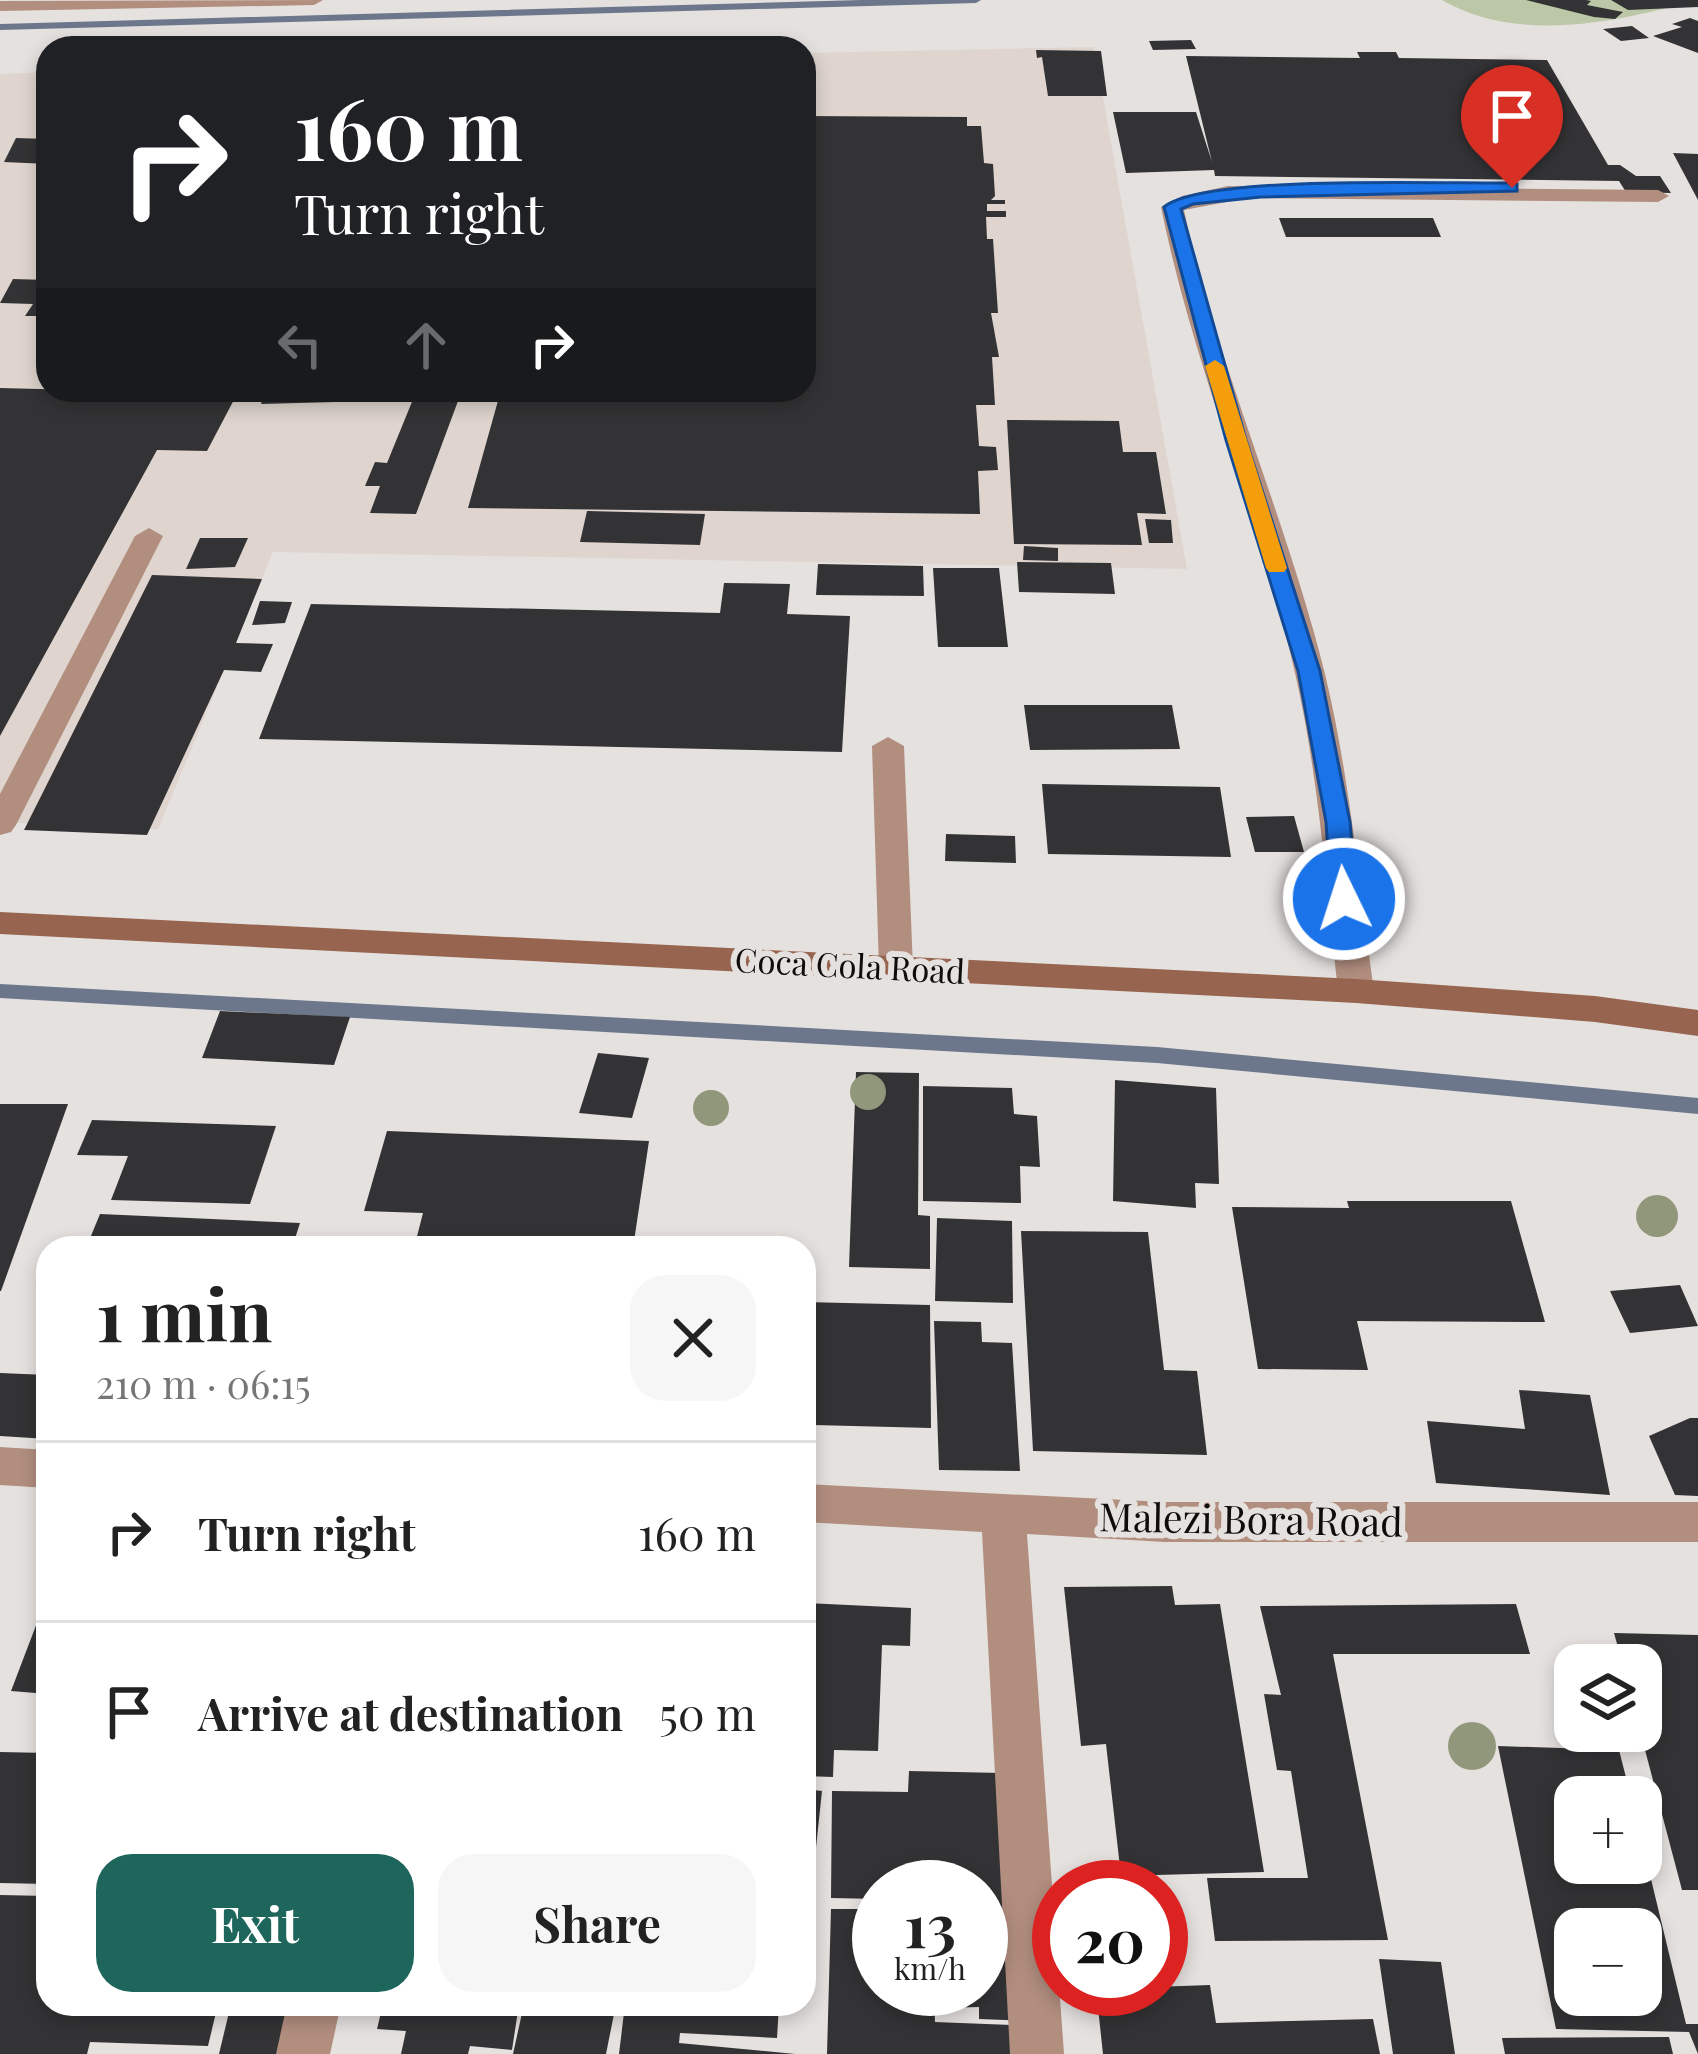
<!DOCTYPE html>
<meta charset="utf-8">
<style>
body{margin:0;font-family:"Playfair Display",serif;background:#f6f6f6;color:#222;height:100vh;display:flex;flex-direction:column;font-size:45px;white-space:nowrap}
*{box-sizing:border-box;margin:0}
p{font-size:39px;color:#767676}
.icon{flex:none;width:66px;height:66px;fill:none;stroke:currentColor;stroke-width:2;stroke-linecap:round;stroke-linejoin:round}
.map{position:relative;flex:1;overflow:hidden}
.side{position:absolute;left:36px;top:1236px;width:780px;height:780px;display:flex;flex-direction:column;background:#fff;border-radius:36px;box-shadow:0 6px 18px #0003}
.side>*{flex:none}
.banner{position:absolute;left:36px;top:36px;width:780px;height:366px;border-radius:36px;box-shadow:0 6px 18px #0003;background:#202124;color:#fff;overflow:hidden}
.buttons{position:absolute;left:1554px;top:1644px;display:grid;gap:24px}
.buttons a{display:grid;place-items:center;width:108px;height:108px;border-radius:24px;background:#fff;box-shadow:0 6px 18px #0003;font-size:60px}
.speed{position:absolute;left:852px;top:1860px;display:flex;gap:24px;font-size:60px;font-weight:700;text-align:center}
.speed>*{display:grid;place-content:center;width:156px;height:156px;border-radius:50%;background:#fff;box-shadow:0 6px 18px #0003;line-height:1}
.speed small{font-size:30px;font-weight:400}
.speed .limit{border:18px solid #d22;background:#fff;color:#111}
.pin{position:absolute;display:grid;place-items:center;width:102px;height:102px;color:#fff;margin:-123px -51px;border-radius:50% 50% 50% 0;rotate:-45deg;box-shadow:0 0 12px #0007}
.pin .icon{rotate:45deg}
.me{position:absolute;width:132px;margin:-66px;rotate:356deg;stroke-linejoin:round;filter:drop-shadow(0 0 9px #0008)}
.turn{display:flex;align-items:center;gap:42px;height:252px;padding:0 60px;font-size:54px}
.turn .icon{width:156px;height:156px;stroke-width:2.5}
.turn b{display:block;font-size:84px;line-height:102px}
.lanes{display:flex;align-items:center;height:114px;padding:0 60px;background:#0003;justify-content:center;gap:60px;direction:ltr}
.lanes .off{opacity:.35}
.round{display:grid;place-items:center;flex:none;width:126px;height:126px;border-radius:36px;background:#f6f6f6}
.head{display:flex;align-items:center;justify-content:space-between;height:204px;padding:0 60px}
h1{font-size:72px;font-weight:700;line-height:90px}
.primary-button{display:flex;gap:24px;margin-top:auto;padding:24px 60px}
.primary-button a{flex:1;height:138px;border-radius:36px;background:#1e665b;color:#fff;font-size:48px;font-weight:700;line-height:138px;text-align:center}
.primary-button a+a{background:#f6f6f6;color:#222}
ul{padding:0;list-style:none}
li{display:flex;align-items:center;gap:36px;height:180px;padding:0 60px;border-top:3px solid #e0e0e0}
li div{flex:1}
li b{display:block;font-size:45px}
li em{font-style:normal}
.map>svg:first-child{display:block}
.built{fill:#dfd5ce}
.green{fill:#bbc7a6}
.lines{fill:none;stroke-linecap:round;stroke-linejoin:round}
.stream{fill:#6c778c;fill-rule:evenodd}
.building{fill:#333335;fill-rule:evenodd}
.lane{fill:#b28e7f;fill-rule:evenodd}
.street{fill:#b28e7f;fill-rule:evenodd}
.secondary{fill:#97654f;fill-rule:evenodd}
.tree{fill:#90977a}
.route{fill:#1a73e8;stroke:#114b97;stroke-width:3}
.slow{fill:#f59e0b}
.labels{text-anchor:middle;stroke-width:12;stroke-linejoin:round;paint-order:stroke}
.street-label{font-size:33px;fill:#0e0d0c;stroke:#e5e1df}
.near-street-label{font-size:39px;fill:#0e0d0c;stroke:#e5e1df}
</style>
<div class="map">
<svg width="1698" height="2054" viewBox="0 0 1698 2054">
<rect width="100%" height="100%" fill="#e5e1df"/>
<!-- built -->
<path class="built" d="M1094 47 1187 569 273 552 158 829 0 822V74L48 72V390H804V53Z"/>
<!-- green -->
<path class="green" d="M1442 0H1697C1618 22 1517 44 1442 0Z"/>
<g class="lines">
<!-- stream -->
<path class="stream" d="M861 0H981L976 3 0 30V24Z
M0 984 1157 1047 1698 1098V1114L1157 1063 0 998Z"/>
</g>
<!-- building -->
<path class="building" d="M1526 0H1586L1591 1 1587 5 1623 12 1615 19 1594 17Z
M1611 0H1698V7L1628 10Z
M1690 18 1698 21V53L1653 36 1682 27 1672 24Z
M1632 26 1649 38 1621 41 1603 29Z
M1191 40 1196 49 1153 50 1149 41Z
M1036 50 1101 51 1107 96H1048L1042 57 1037 58Z
M1357 52H1396L1399 58 1547 60 1608 165H1620L1636 176H1660L1671 193 1626 192 1619 181 1215 176 1214 170 1126 173 1113 112H1196L1212 162 1186 56 1360 58Z
M804 116 967 117V126H981L984 163 993 164 995 196 991 200H1005V204H987V211H1006V217H986L987 239H993L998 313H991L999 357H992L995 405H976L979 446 996 447 998 470 978 471 980 514 468 508 501 390H804Z
M16 138 48 139V164L4 162Z
M1673 153 1698 154V200Z
M1279 218H1433L1441 237H1286Z
M13 279 48 280V316H25L33 304 0 303Z
M0 388 237 394 207 451 157 450 0 736Z
M265 390H412L410 400 261 404Z
M416 392 461 393 416 514 370 513 380 486H365L375 462 387 463Z
M1007 420 1119 421 1123 452H1156L1166 514 1137 513 1142 545 1014 544Z
M587 511 705 514 700 545 580 542Z
M1145 519 1171 520 1173 543H1149Z
M200 538H248L235 567 186 569Z
M1024 546 1058 548V561L1023 560Z
M1017 562 1111 563 1115 594 1019 592Z
M818 564 923 566 924 596 816 595Z
M933 568H999L1008 647H938Z
M152 575 262 579 236 643 273 644 261 672 224 670 147 835 24 830Z
M724 583 790 584 787 614 850 616 842 752 259 739 311 604 720 613Z
M260 601 292 602 285 623 252 625Z
M1024 705H1172L1180 749 1030 750Z
M1042 784 1220 787 1231 857 1048 854Z
M1294 816 1304 852H1255L1246 817Z
M946 834 1015 836 1016 863 945 861Z
M220 1011 350 1017 334 1065 202 1058Z
M598 1053 649 1058 632 1118 579 1113Z
M856 1072 919 1073 918 1215 930 1216V1269L849 1267Z
M1115 1080 1216 1088 1219 1184 1195 1183 1196 1208 1113 1201Z
M923 1086 1012 1088 1014 1114 1037 1116 1040 1167 1020 1166 1021 1203 923 1201Z
M0 1104H68L1 1291H0Z
M92 1120 276 1126 250 1204 111 1200 128 1156 77 1155Z
M387 1131 649 1141 633 1248H414L423 1213 364 1211Z
M1347 1201H1511L1545 1322 1357 1321 1368 1370 1258 1369 1232 1207 1349 1208Z
M100 1214 300 1223 292 1248H86Z
M937 1218 1012 1221 1013 1303 935 1301Z
M1021 1231 1148 1232 1164 1370 1197 1371 1207 1455 1033 1451Z
M1680 1285 1698 1326 1630 1333 1610 1291Z
M804 1302 930 1305 931 1428 814 1425 816 1403H804Z
M934 1321 981 1322 982 1342 1012 1343 1020 1471 939 1470Z
M0 1373 48 1375V1439L0 1436Z
M1519 1390 1590 1395 1610 1495 1436 1483 1427 1421 1525 1429Z
M1690 1418H1698V1496L1675 1495 1649 1436Z
M1172 1586 1175 1605 1220 1604 1264 1872 1121 1876 1106 1744 1081 1746 1064 1587Z
M48 1594V1694L11 1691Z
M806 1603 911 1608 910 1646 882 1645 878 1751 834 1750 833 1777 804 1776Z
M1516 1604 1530 1654H1333L1388 1940 1215 1941 1207 1878H1308L1291 1771 1277 1770 1264 1694 1281 1695 1260 1606Z
M1614 1633 1698 1635V1890H1682L1640 1731 1641 1665H1623Z
M1498 1746 1619 1750 1631 1797H1575V1863H1641L1643 1846 1686 2024H1698V2054L1689 2032 1556 2029ZM1575 1929H1641V1995H1575Z
M0 1752 48 1753V1884L0 1883Z
M909 1771 1002 1773 1029 2021 979 2019V2007L940 2008 939 1989H981V1887H879V1899L831 1898 832 1791 908 1792Z
M804 1789 822 1791 807 1932H804Z
M0 1895 48 1896V2004H218L208 2046 90 2042 87 2054H0Z
M831 1909H879V1991L934 1992 935 2022 1035 2026V2054H827Z
M1379 1959 1441 1962 1455 2054H1393Z
M1210 1985 1216 2023 1373 2019 1380 2054H1103L1096 1989Z
M231 2004H294L283 2054H219Z
M383 2004H519L512 2050 470 2046 468 2054H401L406 2031 377 2029Z
M524 2004H616L606 2054H513Z
M625 2004H779L777 2038 680 2033 679 2043 795 2054H619Z
M1669 2037 1673 2054H1505L1502 2038Z"/>
<g class="lines">
<!-- lane -->
<path class="lane" d="M323 0 314 5 0 11V1Z
M1228 186 1658 190 1669 196 1658 202 1248 198 1184 210C1218 369 1286 517 1325 674 1350 778 1359 885 1374 991L1369 1000H1343L1338 991C1326 885 1319 777 1295 673 1259 515 1193 366 1161 207L1182 196Z
M149 528 163 536 16 825 11 832 0 835V794L135 536Z
M888 737 904 746 913 968 908 976H884L879 968 872 746Z"/>
<!-- street -->
<path class="street" d="M0 1447 48 1450V1488L0 1485Z
M804 1484 1165 1502H1698V1542H1165L1027 1534 1064 2054H1010L982 1532 804 1522Z
M287 2004H341L330 2054H276Z"/>
<!-- secondary -->
<path class="secondary" d="M0 912 1356 979 1595 996 1698 1010V1036L1595 1022 1356 1003 0 934Z"/>
</g>
<!-- trees -->
<g class="tree">
<circle cx="868" cy="1092" r="18"/>
<circle cx="711" cy="1108" r="18"/>
<circle cx="1657" cy="1216" r="21"/>
<circle cx="1472" cy="1746" r="24"/>
</g>
<!-- route -->
<path class="route" d="M1512 183 1517 184V191L1261 197 1193 204 1181 209 1246 440 1320 671 1350 822 1357 899 1344 908 1331 899 1326 822 1298 671 1226 440 1164 207C1205 174 1447 184 1512 183Z"/>
<!-- slow -->
<path class="slow" d="M1215 360 1224 366 1287 568 1284 572H1269L1266 568 1205 366Z"/>
<g class="labels">
<!-- street labels -->
<g class="street-label">
<text transform="translate(850 966) rotate(3)" y="12">Coca Cola Road</text>
</g>
<!-- near-street labels -->
<g class="near-street-label">
<text transform="translate(1251 1520) rotate(1)" y="14">Malezi Bora Road</text>
</g>
</g>
</svg>
<div class="buttons">
<a><svg class="icon" aria-label="layers" viewBox="0 0 24 24"><path d="M12 4l9 5-9 5-9-5zM3 14l9 5 9-5"/></svg></a>
<a>+</a>
<a>−</a>
</div>
<div class="speed"><div>13<small>km/h</small></div><div class="limit">20</div></div>
<div class="pin" style="left:1512px;top:188px;background:#d93025"><svg class="icon" aria-label="arrive" viewBox="0 0 24 24"><path d="M6 21V4h12l-3 4 3 4H6"/></svg></div>
<svg class="me" style="left:1344px;top:899px" viewBox="-20 -20 40 40"><circle r="17" fill="#1a73e8" stroke="#fff" stroke-width="3"/><path d="M0-11L8 9 0 5-8 9z" fill="#fff"/></svg>
<div class="banner">
<div class="turn"><svg class="icon" aria-label="right" viewBox="0 0 24 24"><path d="M7 20v-9h11M14 6l5 5-5 5"/></svg><div><b>160 m</b>Turn right</div></div>
<div class="lanes"><svg class="icon off" aria-label="left" viewBox="0 0 24 24"><path d="M17 20v-9H6M10 6l-5 5 5 5"/></svg><svg class="icon off" aria-label="ahead" viewBox="0 0 24 24"><path d="M12 20V5M6 11l6-6 6 6"/></svg><svg class="icon" aria-label="right" viewBox="0 0 24 24"><path d="M7 20v-9h11M14 6l5 5-5 5"/></svg></div>
</div>
<section class="side">
<div class="head"><div><h1>1 min</h1><p>210 m · 06:15</p></div><a class="round"><svg class="icon" aria-label="close" viewBox="0 0 24 24"><path d="M6 6l12 12M18 6L6 18"/></svg></a></div>
<ul>
<li><svg class="icon" aria-label="right" viewBox="0 0 24 24"><path d="M7 20v-9h11M14 6l5 5-5 5"/></svg><div><b>Turn right</b></div><em>160 m</em></li>
<li><svg class="icon" aria-label="arrive" viewBox="0 0 24 24"><path d="M6 21V4h12l-3 4 3 4H6"/></svg><div><b>Arrive at destination</b></div><em>50 m</em></li>
</ul>
<div class="primary-button"><a>Exit</a><a>Share</a></div>
</section>
</div>
